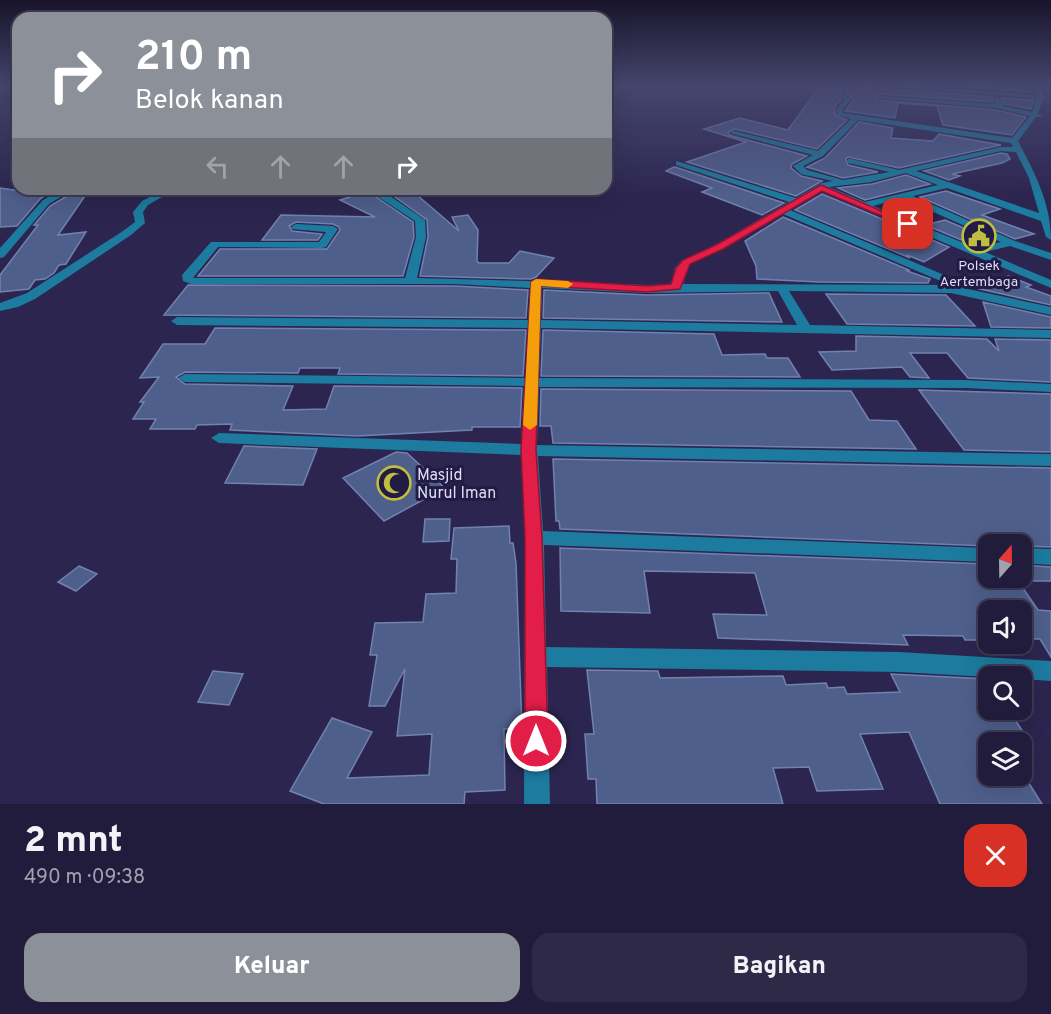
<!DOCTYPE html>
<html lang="id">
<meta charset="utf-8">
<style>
body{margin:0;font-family:Overpass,sans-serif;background:#2d2946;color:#f1f3f6;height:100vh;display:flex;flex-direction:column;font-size:22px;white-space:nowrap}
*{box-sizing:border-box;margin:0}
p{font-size:20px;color:#a2a1af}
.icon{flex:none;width:33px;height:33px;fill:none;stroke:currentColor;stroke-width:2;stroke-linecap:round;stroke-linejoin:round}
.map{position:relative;height:804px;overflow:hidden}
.drawer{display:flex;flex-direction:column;background:#211c3b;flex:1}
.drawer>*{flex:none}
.banner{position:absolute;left:12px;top:12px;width:600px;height:183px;border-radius:18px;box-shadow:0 6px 24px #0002,0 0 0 2px #3e3a55;background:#8c9099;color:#fff;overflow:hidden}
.needle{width:39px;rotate:20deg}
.fabs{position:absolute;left:978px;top:534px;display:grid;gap:12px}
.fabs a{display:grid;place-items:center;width:54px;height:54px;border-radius:12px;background:#211c3b;box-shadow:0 6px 24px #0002,0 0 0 2px #3e3a55;font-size:30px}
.pin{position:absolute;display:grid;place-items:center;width:51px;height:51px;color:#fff;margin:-26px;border-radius:12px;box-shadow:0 3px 9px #0006}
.me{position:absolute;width:66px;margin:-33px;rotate:0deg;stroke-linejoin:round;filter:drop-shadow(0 0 4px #0008)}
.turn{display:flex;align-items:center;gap:21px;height:126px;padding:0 24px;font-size:27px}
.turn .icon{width:78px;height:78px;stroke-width:2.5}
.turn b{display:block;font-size:42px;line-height:51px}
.lanes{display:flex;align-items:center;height:57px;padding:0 24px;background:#0003;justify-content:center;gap:30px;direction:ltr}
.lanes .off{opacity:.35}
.round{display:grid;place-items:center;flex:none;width:63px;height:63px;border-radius:18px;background:#2d2946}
.head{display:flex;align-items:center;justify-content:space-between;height:102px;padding:0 24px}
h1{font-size:36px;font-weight:800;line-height:45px}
.action{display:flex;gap:12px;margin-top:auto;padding:12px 24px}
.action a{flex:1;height:69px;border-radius:18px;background:#8c9099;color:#fff;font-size:24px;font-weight:800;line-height:69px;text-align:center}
.action a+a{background:#2d2946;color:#f1f3f6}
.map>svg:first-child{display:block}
.building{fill:#4f5f8b;stroke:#7182b1;stroke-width:1.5}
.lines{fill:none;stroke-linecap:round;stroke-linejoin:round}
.minor{fill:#1c7b9e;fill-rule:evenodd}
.route{fill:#e11d48;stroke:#92132f;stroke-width:1.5}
.slow{fill:#f59e0b}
.labels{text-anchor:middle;stroke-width:6;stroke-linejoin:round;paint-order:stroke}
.far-poi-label{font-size:14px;fill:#dfddf8;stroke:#221b44}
.poi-label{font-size:16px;fill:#dfddf8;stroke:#221b44;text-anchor:start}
</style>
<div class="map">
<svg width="1051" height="804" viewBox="0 0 1051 804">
<rect width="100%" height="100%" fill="#2c254f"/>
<!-- building -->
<path class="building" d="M824 85H837L836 96 841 100 835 106V115L847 120 817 149 735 129 728 132 729 135 807 156 792 164 791 168 801 176 822 181 796 196 687 162 746 142 704 129 740 118 788 130 819 87 824 88Z
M847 85 992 97 993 102 880 94 875 98 877 100 996 110 1026 117 1012 135 943 125 937 106 898 103 895 118 845 111 854 99 846 94Z
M940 85H1015L1022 91 1034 92Z
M1001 98 1034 100 1031 109 1005 104Z
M859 122 893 128 891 138 933 141 939 134 1001 145 899 168 848 157 846 159 848 165 878 172 843 178 807 167 825 158Z
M1001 153 1007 154 1010 159 1002 163 952 174 960 176 949 180 924 171Z
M674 167H675L784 203 762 215 702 192 712 188 666 171Z
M906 175 930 184 865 200 838 188 872 184Z
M0 188 28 192H52L41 198 17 226 0 227Z
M410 189 459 231 452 217 468 215 478 230 477 261 479 263H509L520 251 554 258 536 277 531 279 420 276 428 237 427 220 388 192Z
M946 191 1000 209 982 215 1034 234 1015 239 920 197Z
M72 193H87L58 235 86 232 66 264 59 265 54 273 45 279 35 280 29 289 0 292V275L38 225H34L50 206Z
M363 193 373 195 413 222 414 237 403 276H198L220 249H327L340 230 339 227 333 224 296 222 289 226 292 231 322 234 318 240H262L281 215 375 217 340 200Z
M822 194 858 209 949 247 924 262 907 255 910 258 795 210Z
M783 217 909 270 907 271 930 279 928 283 819 282 757 279 756 266 745 241Z
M945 220 994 241 976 246 925 225Z
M1008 276 1031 285 1026 287 1051 296V305L980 289Z
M188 285 455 286 528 290 526 318 164 315Z
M544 290 647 295 769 293 782 322 543 318Z
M826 294 946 295 975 326 847 324Z
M983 302 1051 317V328L991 327Z
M215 328 526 330 523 376 338 374 340 368H300L298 373 185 372 176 377 185 384 293 386 283 410 326 409 334 386 522 388 520 427H472V430L357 436 230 430 232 424 197 425 195 429H150L156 419H133L144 402H140L159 377 140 378 163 344H205Z
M543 330 714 334 722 355 765 354 767 358H788L800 377 541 376Z
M856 336 987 339 999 351 995 339 1051 340V382L968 378 947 353H910L929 378 910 377 902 367 832 370 819 352 856 351Z
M541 389 851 391 869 420 897 421 916 449 553 443 551 426H540Z
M919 390 1051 394V452L964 450Z
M244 446 317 449 303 485 225 483Z
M396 452 407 453 445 488 384 521 343 478Z
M553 459 1051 468V547L1022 546V536H988V546L560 529 559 521H556Z
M425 519H450L449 541 423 542Z
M509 526 510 543H513L516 563 522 728 504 729 505 790 465 792 464 804H324L290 791 332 718 372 732 347 778 429 775 432 734 397 736 405 669 385 706H369L377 655H370L375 623 423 622 426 594 456 593 457 559H451L454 528Z
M560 548 988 564V578H1016L1038 610 1051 611V657L1040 639H1022V610H988V640H965L963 636 903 635 908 645 718 638 713 614 767 615 755 573 644 571 650 613 561 611Z
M1022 565 1051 567V581H1022Z
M79 566 97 574 76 591 58 582Z
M587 670 658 671 660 678 783 676 786 685 826 683 828 688 844 687 847 694 900 692 891 674 988 679V710H1009L1023 732H1016L1023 742H988V781L1027 780 1042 804H940L909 732 860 734 883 789 817 791 809 767 773 768 783 804H597L596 779H588L585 734H594Z
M213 671 243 674 229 705 198 702Z"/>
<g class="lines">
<!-- minor -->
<path class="minor" d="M627 85H638L606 95V91Z
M839 85H845L844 95 852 99 843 108V113L1012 138 1030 116 996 108 877 98 880 96 996 104 994 98 997 96 1003 103V106L1032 112 1037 98 868 85H901L1037 95 1033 85H1039L1043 95 1047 97 1043 99 1038 114 1043 116 1036 117 1018 141C1035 173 1051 204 1051 240L1046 237 1041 221 947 188 913 196 1015 241 1051 253V260L1010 246 985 252 1051 280V288L822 191 790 210 968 285V289L1051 307V315L951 293 789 291 810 325 1051 330V338L541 328 539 378 965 380 1051 384V392L965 388 539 387 537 445 1051 454V466L538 456 543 531 988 548V562L544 545 546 647 899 652 1051 661V681L1022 679V676L988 677 899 672 547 667 550 804H524L525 538 521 455 219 443 211 438 219 433 521 444 524 386 185 382 178 378 185 374 525 378 528 328 177 325 171 321 177 317 528 320 530 288 455 284H191L183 281 182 275 211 242H319L326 232 292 229 291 227 296 224 333 226 338 229 326 247 322 248 218 247 193 278H405L416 237 415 221 380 198 371 189H380L425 220 426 237 417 278 531 281 536 279 541 281 647 285 671 284 675 268 682 260 715 245 789 202 676 165V161L796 198 822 183 833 181 801 174 793 166 813 155 730 133 734 131 818 151 851 119 837 115V108L845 100 838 96ZM858 120 1011 143 1013 147H1001L899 170 851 159H848V163L890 172 843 180 807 170 803 166 823 156ZM1001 151 1016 152 1029 178 1039 213 916 171ZM906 173 938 185 865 202 829 187 871 182ZM903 198 904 199 1001 242 976 248 873 206ZM783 214 950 285 683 284 690 264 723 249ZM542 288 647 293 778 291 797 325 541 320Z
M63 189H74L49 204 4 257 0 258V248L43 200Z
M165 189H176L148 205 143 212 145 223 131 235 35 299 18 307 0 311V303L27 293 123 231 135 222 133 212 142 201Z
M1022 548 1051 549V565L1022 563Z"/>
</g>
<!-- sky -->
<linearGradient id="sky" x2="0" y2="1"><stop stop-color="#18142b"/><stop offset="0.43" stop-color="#45466e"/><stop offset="1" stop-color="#45466e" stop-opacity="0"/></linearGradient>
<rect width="1051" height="198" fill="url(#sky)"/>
<!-- route -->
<path class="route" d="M821 185 912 224 905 226 822 191 723 249 690 264 680 289 647 292 541 286 536 450 542 538 548 741 544 749 536 752 529 749 525 741V538L521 450 531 282 536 279 647 286 671 284 676 268 683 260 716 245Z"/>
<!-- slow -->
<path class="slow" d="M536 279 568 281 573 284 568 288 541 286 537 425 530 430 523 425 531 282Z"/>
<!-- icons -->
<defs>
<symbol id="civic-ring" viewBox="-11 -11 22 22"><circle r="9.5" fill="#221b44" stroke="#c0be41" stroke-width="1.5"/><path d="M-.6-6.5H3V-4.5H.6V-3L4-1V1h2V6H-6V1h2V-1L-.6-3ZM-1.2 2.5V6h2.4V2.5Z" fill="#c0be41"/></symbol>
<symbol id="mosque-ring" viewBox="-11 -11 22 22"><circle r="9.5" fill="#221b44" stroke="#c0be41" stroke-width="1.5"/><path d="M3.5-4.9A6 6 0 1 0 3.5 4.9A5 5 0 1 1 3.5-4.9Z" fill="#c0be41"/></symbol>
</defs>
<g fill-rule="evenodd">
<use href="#civic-ring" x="960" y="217" width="38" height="38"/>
<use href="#mosque-ring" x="375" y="464" width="38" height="38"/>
</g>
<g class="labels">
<!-- far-poi labels -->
<g class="far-poi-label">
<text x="979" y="270">Polsek<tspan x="979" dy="16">Aertembaga</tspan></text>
</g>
<!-- poi labels -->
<g class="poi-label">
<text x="417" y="480">Masjid<tspan x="417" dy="18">Nurul Iman</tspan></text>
</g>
</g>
</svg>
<div class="fabs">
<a><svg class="needle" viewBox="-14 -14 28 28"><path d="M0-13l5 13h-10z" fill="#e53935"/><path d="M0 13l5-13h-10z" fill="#a2a1af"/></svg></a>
<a><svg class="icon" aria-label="sound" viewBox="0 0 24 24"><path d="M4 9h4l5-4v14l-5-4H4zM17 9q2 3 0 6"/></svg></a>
<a><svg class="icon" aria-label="search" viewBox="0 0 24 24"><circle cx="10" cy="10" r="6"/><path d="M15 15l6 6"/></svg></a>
<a><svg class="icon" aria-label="layers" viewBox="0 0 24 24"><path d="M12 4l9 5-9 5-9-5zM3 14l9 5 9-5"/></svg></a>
</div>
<div class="pin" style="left:908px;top:224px;background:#d93025"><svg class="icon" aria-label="arrive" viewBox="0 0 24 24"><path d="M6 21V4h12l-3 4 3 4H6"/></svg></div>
<svg class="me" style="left:536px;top:741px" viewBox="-20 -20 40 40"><circle r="17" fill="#e11d48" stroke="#fff" stroke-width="3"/><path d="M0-11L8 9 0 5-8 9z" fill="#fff"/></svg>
<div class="banner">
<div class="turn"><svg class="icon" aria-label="right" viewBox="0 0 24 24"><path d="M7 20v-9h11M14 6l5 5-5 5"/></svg><div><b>210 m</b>Belok kanan</div></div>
<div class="lanes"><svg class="icon off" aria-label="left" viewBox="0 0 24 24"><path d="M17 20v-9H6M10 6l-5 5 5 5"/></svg><svg class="icon off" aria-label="ahead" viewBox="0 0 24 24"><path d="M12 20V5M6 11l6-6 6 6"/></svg><svg class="icon off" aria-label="ahead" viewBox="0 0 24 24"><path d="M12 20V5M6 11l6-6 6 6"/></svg><svg class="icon" aria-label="right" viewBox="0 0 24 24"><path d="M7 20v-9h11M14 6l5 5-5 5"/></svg></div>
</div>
</div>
<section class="drawer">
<div class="head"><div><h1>2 mnt</h1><p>490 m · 09:38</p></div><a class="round" style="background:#d93025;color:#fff"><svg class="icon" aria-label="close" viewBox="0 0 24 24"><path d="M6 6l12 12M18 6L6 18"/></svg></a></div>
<div class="action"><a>Keluar</a><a>Bagikan</a></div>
</section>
